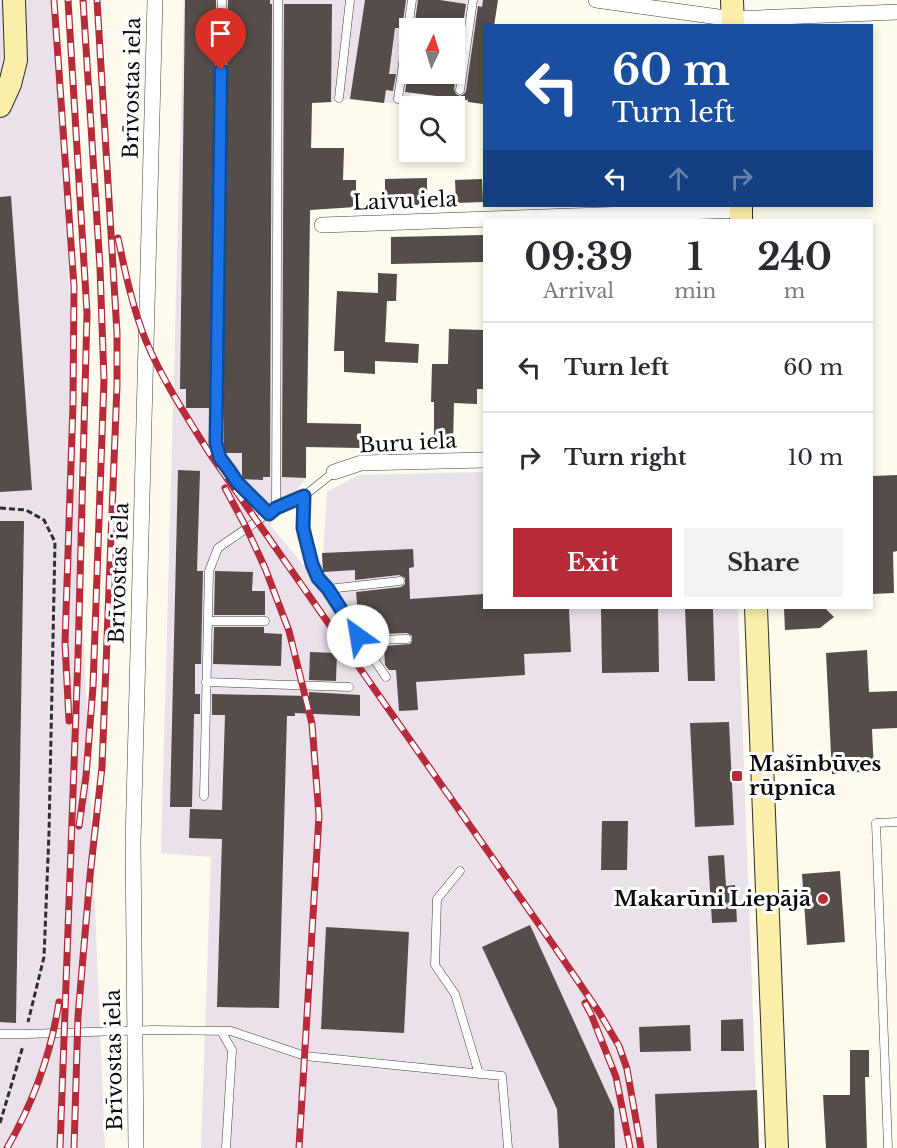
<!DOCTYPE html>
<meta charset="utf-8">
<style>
body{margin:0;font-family:"Libre Baskerville",serif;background:#f2f2f3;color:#2b2b33;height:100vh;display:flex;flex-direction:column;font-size:22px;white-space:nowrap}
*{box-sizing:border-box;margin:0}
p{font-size:20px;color:#7c7c81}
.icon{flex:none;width:33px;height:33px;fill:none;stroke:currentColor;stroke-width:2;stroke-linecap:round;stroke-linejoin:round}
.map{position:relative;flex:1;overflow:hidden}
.details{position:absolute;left:483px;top:219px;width:390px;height:390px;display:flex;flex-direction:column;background:#fff;border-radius:0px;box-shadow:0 3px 9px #0003}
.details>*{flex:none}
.hud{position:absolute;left:483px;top:24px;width:390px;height:183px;border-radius:0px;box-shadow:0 3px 9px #0003;background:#1a4fa0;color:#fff;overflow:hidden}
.needle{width:39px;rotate:4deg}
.tools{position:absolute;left:399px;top:18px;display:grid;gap:12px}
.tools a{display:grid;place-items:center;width:66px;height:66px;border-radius:0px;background:#fff;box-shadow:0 3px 9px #0003;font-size:30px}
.pin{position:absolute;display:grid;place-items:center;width:51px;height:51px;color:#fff;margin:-62px -26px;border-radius:50% 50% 50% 0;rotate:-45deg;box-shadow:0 0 6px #0007}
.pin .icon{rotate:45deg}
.me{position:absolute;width:66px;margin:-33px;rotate:328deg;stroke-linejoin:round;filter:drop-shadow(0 0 4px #0008)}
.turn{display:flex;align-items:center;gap:21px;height:126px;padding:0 30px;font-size:27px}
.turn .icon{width:78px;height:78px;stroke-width:2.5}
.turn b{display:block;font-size:42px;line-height:51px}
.lanes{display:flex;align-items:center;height:57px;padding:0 30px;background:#0003;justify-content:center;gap:30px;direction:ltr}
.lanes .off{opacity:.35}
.eta{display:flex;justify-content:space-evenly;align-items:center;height:102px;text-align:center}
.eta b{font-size:36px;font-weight:700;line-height:42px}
.cta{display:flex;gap:12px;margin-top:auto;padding:12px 30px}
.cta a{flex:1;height:69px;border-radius:0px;background:#b72a37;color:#fff;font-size:24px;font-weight:700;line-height:69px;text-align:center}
.cta a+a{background:#f2f2f3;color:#2b2b33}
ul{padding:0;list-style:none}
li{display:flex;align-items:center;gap:18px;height:90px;padding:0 30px;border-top:2px solid #e1e1e2}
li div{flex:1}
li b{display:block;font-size:22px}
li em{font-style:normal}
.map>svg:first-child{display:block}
.industrial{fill:#eae1eb;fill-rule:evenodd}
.building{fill:#554d49}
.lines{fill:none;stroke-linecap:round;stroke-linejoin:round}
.lane-casing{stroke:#404040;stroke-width:9}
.street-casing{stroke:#404040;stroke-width:16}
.secondary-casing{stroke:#2f2f2f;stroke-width:24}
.path{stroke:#2f2f2f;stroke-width:3;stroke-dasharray:6 3;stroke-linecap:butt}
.lane{stroke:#fff;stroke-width:8}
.street{stroke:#fff;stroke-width:15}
.secondary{stroke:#fcefaa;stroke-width:22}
.rail-casing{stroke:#b72a37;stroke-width:7}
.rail{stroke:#fff;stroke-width:4.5;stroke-dasharray:14;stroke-linecap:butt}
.route-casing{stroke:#114b97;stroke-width:15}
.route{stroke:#1a73e8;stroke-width:10}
.poi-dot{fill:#b72a37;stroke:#fff;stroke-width:2}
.labels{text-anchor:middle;stroke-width:6;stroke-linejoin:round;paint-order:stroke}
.street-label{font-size:21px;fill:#0d0d0d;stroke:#fff}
.poi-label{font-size:21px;font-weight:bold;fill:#0d0d0d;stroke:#fff;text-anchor:start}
</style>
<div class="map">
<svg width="897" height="1148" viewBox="0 0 897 1148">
<rect width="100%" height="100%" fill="#fefaed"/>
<!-- industrial -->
<path class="industrial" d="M0 0H57L105 1148H0Z
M184 0H498L494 25 484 26V93L483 104 446 97 411 93 409 105 350 99 331 102 312 103 306 478 270 525 321 586 327 492 359 475 484 472V608H738L758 1148H201L211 857 161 853ZM410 28H454V74H410Z"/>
<!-- building -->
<path class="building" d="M185 0H216L210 408H186V389H180Z
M228 0H270V4H272L270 477H263V480L242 479V453H225L224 448V408H222Z
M365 0H406L402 28H395L389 74H396L393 91 386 90 384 103 350 99Z
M418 0H440L466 4 454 89 456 94 460 96 464 94 466 91 478 6 482 7 483 0H498L494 26H484V93L483 104 468 102V100L405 92 408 74H454V28H414Z
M284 4H332L331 102 312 103 311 148H344L343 180H356V207L310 210 307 423 361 424V448L306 447V478L282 477Z
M427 178V205H385V179Z
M482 179 483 202 456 203 455 180Z
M11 196 32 490 0 492V197Z
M484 235V262L391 264V237Z
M378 273 397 274 396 301H387L385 342 419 344 418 363 375 361V374L344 372V351H334L337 291 378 293Z
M449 329 484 330V389H477V404L454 403 453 445 434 444V402H431L432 364H448Z
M178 470 200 471 197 571H203L201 664H195V694H200V714H194L192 807H170Z
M897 475V551L893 552 894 593 872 594V476Z
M0 521H24L16 1023 0 1022Z
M413 549 414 567 409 568 410 599 484 594V608H569L571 652 524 654 525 675 416 682 418 710 399 711 396 670H389L385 665 384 646 410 644 412 641V636L407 633 383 634 382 625 359 626 356 592 401 587 405 584V578L399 575 355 580V570L323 572 322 553Z
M215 571 253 572 252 591H265V615H214Z
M601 608H658L659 672 602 673Z
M685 608H713L715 681H688Z
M784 608H825L834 617 820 628 785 630Z
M214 627H264V633L282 634 281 666 213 664Z
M867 650 869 692 897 691V728L872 729 874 771 832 774 826 653Z
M310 652 337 653 336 681 309 680Z
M309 692 360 695V716L295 713V716H287L279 1008 217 1007 222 839 189 838 190 809 222 810 225 715H212V694L309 696Z
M729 722 734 825 695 827 690 723Z
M602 821H628L627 870H601Z
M724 855 726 886 735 885 737 922 712 923 708 856Z
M840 871 845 942 807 945 802 874Z
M530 925 614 1109 615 1148H559L557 1109 482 947Z
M326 927 409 932 404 1033 321 1029Z
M743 1019 744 1051H721V1020Z
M690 1025 691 1051 640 1052 639 1027Z
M850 1050H869V1077H865L867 1148H826L823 1095H850Z
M757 1090 759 1148H657L655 1094Z"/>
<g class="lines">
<defs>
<path id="lane" d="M222 0 216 443 220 458 237 482 269 514
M460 90 473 0
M339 98 350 0
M398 99 412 0
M304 496 303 528 312 564 318 578 328 589 358 636 386 677
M276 508 278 1
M328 589 400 581
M208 621H265
M358 636 375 640 407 639
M206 682 349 687
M204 796 209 571 218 548 276 508 304 496 334 472
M460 871 437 899 435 965 455 994 479 1074
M221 1031 232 1050 226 1148
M0 1034H26L153 1030 231 1031 305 1056 502 1076 508 1148
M888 1148 876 823 897 822"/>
<path id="street" d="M596 0 733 19 897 12
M322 225 741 210
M334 472 361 463 484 460
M136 1148 133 842 155 0"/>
<path id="secondary" d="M732 0 733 26
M0 106 10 84 16 60 14 0
M741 206V220
M756 608 777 1148"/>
</defs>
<!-- lane casing -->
<use href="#lane" class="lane-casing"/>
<!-- street casing -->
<use href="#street" class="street-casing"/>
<!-- secondary casing -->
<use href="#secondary" class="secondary-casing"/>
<!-- path -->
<path class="path" d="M0 508 26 510 44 520 55 542 49 833 44 957 28 1022
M0 1123 23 1046"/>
<!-- lane -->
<use href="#lane" class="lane"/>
<!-- street -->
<use href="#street" class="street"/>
<!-- secondary -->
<use href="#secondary" class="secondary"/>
<defs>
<path id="rail" d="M54 0 74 287 73 404 65 643 69 721
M118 238C125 272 133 309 146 341 163 381 187 417 210 454L552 943 599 1012 619 1046 627 1069 641 1148
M225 488 247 529 265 568 289 631 312 724 319 816 299 1148
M79 826 86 776 93 687 104 380 100 268 83 0
M585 1003 591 1014 616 1077 630 1148
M7 1148C33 1103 51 1054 59 1002
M60 1148 78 657 87 313 68 0
M74 1148 78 1016 90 876 102 767 117 385V333L97 0"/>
</defs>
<!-- rail casing -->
<use href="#rail" class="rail-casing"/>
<!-- rail -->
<use href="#rail" class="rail"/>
</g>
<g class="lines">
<defs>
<path id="route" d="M221 70 216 443 220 458 229 470 237 482 269 514 276 508 304 496 303 528 312 564 318 578 328 589 358 636"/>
</defs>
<!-- route casing -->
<use href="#route" class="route-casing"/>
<!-- route -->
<use href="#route" class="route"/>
</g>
<!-- markers -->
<g class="poi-dot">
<rect x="731" y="770" width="12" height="12" rx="3"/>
<circle cx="823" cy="899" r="6"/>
</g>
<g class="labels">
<!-- street labels -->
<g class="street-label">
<text transform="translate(132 88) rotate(-89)" y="7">Brīvostas iela</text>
<text transform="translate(405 201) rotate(-2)" y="7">Laivu iela</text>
<text transform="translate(408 443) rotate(-3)" y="7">Buru iela</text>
<text transform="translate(119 573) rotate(-88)" y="7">Brīvostas iela</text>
<text transform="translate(114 1060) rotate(-91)" y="7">Brīvostas iela</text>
</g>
<!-- poi labels -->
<g class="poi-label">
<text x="749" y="771">Mašīnbūves<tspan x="749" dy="24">rūpnīca</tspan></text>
<text x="811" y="906" text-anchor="end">Makarūni Liepājā</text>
</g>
</g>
</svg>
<div class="tools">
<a><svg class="needle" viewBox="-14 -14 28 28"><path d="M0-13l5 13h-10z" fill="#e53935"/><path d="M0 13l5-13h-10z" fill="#7c7c81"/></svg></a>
<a><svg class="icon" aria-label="search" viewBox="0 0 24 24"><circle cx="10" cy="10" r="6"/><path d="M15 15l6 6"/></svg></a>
</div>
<div class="pin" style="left:221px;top:70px;background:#d93025"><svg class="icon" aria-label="arrive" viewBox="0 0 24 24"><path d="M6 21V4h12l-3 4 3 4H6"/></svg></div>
<svg class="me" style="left:358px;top:636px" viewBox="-20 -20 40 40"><circle r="19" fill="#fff"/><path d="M0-13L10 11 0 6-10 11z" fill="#1a73e8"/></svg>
<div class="hud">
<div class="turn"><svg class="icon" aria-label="left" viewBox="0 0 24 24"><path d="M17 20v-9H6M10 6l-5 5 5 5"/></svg><div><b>60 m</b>Turn left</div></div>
<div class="lanes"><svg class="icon" aria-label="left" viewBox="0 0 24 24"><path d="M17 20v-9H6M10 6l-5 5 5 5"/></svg><svg class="icon off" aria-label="ahead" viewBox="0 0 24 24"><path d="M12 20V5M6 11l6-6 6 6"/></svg><svg class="icon off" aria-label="right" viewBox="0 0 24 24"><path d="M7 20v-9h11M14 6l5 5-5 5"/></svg></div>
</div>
<section class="details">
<div class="eta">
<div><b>09:39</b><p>Arrival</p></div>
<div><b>1</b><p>min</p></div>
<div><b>240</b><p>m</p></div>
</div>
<ul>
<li><svg class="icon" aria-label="left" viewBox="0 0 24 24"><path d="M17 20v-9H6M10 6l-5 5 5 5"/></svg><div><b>Turn left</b></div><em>60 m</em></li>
<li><svg class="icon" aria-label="right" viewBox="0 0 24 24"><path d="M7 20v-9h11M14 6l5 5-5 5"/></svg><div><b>Turn right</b></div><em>10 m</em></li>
</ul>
<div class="cta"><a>Exit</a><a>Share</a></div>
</section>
</div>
